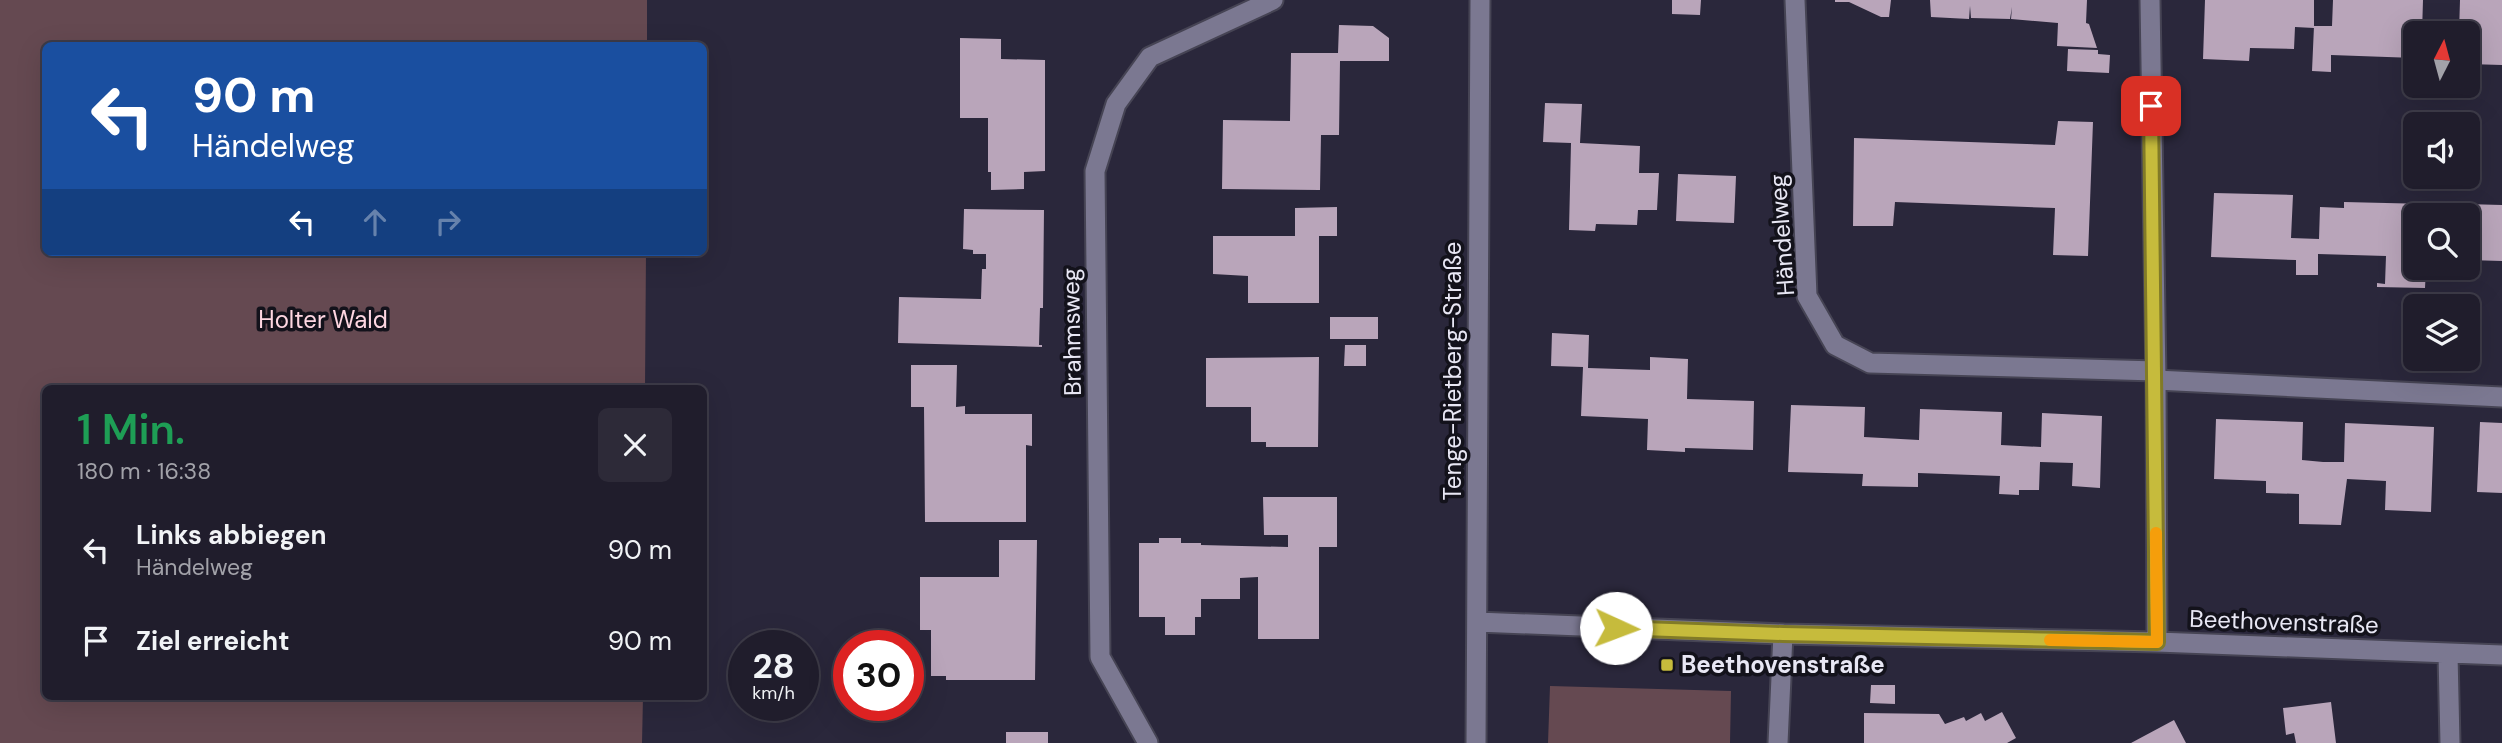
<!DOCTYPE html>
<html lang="de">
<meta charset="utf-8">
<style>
body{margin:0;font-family:"DM Sans",sans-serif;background:#2d2a38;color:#f1f3f6;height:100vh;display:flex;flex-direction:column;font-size:26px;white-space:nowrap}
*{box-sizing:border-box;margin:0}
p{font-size:23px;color:#a2a2a9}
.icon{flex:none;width:38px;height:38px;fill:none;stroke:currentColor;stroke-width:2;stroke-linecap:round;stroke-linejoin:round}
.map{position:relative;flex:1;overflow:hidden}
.side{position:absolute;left:42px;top:385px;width:665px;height:315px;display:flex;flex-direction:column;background:#201d2c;border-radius:10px;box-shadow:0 7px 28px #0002,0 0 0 2px #3d3b48}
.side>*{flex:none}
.guide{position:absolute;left:42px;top:42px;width:665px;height:214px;border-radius:10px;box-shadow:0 7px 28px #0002,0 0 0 2px #3d3b48;background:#1a4fa0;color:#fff;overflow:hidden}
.needle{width:46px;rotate:6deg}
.buttons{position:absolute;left:2403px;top:21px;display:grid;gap:14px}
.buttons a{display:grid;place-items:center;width:77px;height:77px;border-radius:10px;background:#201d2c;box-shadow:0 7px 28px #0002,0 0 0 2px #3d3b48;font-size:35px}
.speed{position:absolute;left:728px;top:630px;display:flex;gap:14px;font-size:35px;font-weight:700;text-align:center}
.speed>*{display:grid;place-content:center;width:91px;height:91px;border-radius:50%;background:#201d2c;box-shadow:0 7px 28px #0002,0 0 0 2px #3d3b48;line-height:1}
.speed small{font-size:18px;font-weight:400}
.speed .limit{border:10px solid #d22;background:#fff;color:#111}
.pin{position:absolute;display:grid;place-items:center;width:60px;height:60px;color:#fff;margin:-30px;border-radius:14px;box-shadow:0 4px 10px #0006}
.me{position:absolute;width:77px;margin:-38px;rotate:92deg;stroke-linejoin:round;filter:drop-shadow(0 0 5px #0008)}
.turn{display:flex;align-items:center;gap:24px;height:147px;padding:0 35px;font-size:32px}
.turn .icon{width:91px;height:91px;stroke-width:2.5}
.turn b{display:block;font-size:49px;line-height:60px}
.lanes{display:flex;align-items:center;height:66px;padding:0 35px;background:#0003;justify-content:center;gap:35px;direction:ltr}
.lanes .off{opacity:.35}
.round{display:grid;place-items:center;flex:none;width:74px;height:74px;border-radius:10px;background:#2d2a38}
.head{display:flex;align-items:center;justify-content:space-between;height:119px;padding:0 35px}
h1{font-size:42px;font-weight:600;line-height:52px;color:#1e9e55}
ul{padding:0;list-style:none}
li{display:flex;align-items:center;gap:21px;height:91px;padding:0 35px}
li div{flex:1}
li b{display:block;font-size:26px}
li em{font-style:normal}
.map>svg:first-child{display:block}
.green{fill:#654951}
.building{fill:#b9a5ba}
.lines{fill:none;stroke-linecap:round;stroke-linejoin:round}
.service-casing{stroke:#464454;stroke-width:23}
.minor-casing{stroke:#464454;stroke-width:23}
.service{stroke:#7b7891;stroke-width:19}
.minor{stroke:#7b7891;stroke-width:19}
.route-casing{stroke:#817a27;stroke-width:18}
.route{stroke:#c6bb3c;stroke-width:12}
.slow{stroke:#f59e0b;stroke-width:12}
.poi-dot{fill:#c6bb3c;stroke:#13121b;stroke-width:2.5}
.labels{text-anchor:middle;stroke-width:7;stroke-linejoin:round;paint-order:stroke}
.street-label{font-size:24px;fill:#e8e7f4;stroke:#13121b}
.park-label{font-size:24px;fill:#fed6e1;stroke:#13121b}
.poi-label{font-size:24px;font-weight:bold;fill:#e8e7f4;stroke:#13121b;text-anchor:start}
</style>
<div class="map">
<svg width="2502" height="743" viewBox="0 0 2502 743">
<rect width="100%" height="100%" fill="#2a273b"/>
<!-- green -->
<path class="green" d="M0 0H647V45L46 46V252H646L645 388H46V696L643 697 642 743H0Z
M1550 686 1731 691 1730 743H1548Z"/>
<!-- building -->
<path class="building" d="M1672 0H1701L1700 15 1672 14Z
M1835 0H1891L1889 17H1881L1849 2H1835Z
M1930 0H2087L2086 23 2089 24 2097 48 2057 46 2058 23 2011 19 2012 7 2010 19 1971 18 1970 6 1969 19 1931 17Z
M2205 0H2314V28L2295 27 2294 49 2250 48 2249 61 2203 59Z
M2333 0H2423L2422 33H2415V58L2331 55V72L2312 71 2314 26H2332Z
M2460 0H2502V65L2468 64V33H2459Z
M1339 25 1373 26 1389 38V61H1340L1339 135H1321L1320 190 1222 189 1223 120 1290 121 1291 53H1338Z
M960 38 1001 39V59L1045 60V171L1024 172V189L991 190V172H988V118H960Z
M2068 49 2098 50V54L2110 55 2109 73 2067 71Z
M1545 103 1582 104 1580 143 1640 146 1639 173H1659L1657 210H1638L1637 225 1596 224 1595 231 1569 230 1571 143 1543 142Z
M2058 121 2093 122 2088 256 2053 255 2055 208 1895 202 1893 226H1853L1854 138 2055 145Z
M1678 174 1736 176 1734 223 1676 221Z
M2214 193 2293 195 2291 238 2319 239 2320 207 2344 208V202L2428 204V215H2415V268H2426L2425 288 2377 287V283L2385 284 2386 256 2318 254V275H2296V260L2211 257Z
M2465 204 2502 205V261L2468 260V215H2464Z
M1337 207V236H1319V303H1248V276L1213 274V236H1295V208Z
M964 209 1044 210 1043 308H1040L1039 345H1042V347L898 343 899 297 981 299 982 269H986V254H973V250L963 249Z
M1330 317H1378V339H1330Z
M1552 333 1589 335 1588 368 1650 370V357L1688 359 1687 399 1754 401 1753 450 1685 448V452L1647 450 1648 419 1581 416 1583 367 1551 366Z
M1345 345H1366V366H1344Z
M1319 357 1318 447H1266V442H1251V407H1206V358Z
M911 365H957L956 407 965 406V414H1032V446L1026 445V522H925L924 407H911Z
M1791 405 1865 407 1864 437 1919 440 1920 409 2002 412 2001 445 2041 447 2042 413 2102 416 2100 488 2072 486 2073 463 2040 462 2039 490H2019V495L1999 494 2000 476 1918 473V487L1862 486 1863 474 1788 472Z
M2216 419 2303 422 2302 460 2323 462H2344L2345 423 2434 427 2431 512 2385 510 2386 481 2347 479 2341 525 2299 524V494L2266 493V481L2214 479Z
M2480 422 2502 423V493L2477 492Z
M1263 497H1337V547H1319V639H1258V577L1240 578V599H1201V617H1195V635H1165V617H1139V543H1159V538H1181V543H1201V545L1288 547V535H1264Z
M999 540H1037L1035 680H946V676H931V630H920V577H999Z
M1871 685H1895V704L1870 703Z
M2331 702 2336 743H2296L2294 733 2286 735 2283 708Z
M2002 712 2016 738 2007 743H1864V713L1939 714 1945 724 1964 717 1966 721 1981 713 1985 721Z
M2174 720 2186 743H2131Z
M1006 732H1048V743H1006Z"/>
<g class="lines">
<defs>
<path id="service" d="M2156 380 2502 397"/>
<path id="minor" d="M1795 0 1807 296 1835 345 1870 363 2156 371
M2150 0 2156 380 2157 642
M1477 622 1783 634 2157 642 2502 655
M2448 654 2450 743
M1148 743 1100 657 1095 171 1116 104 1150 57 1273 0
M1476 743 1480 0
M1778 743 1783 634"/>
</defs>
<!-- service casing -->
<use href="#service" class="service-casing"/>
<!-- minor casing -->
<use href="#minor" class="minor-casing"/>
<!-- service -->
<use href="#service" class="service"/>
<!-- minor -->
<use href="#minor" class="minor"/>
</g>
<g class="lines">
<defs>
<path id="route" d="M1616 628 1783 634 2157 642 2151 106"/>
</defs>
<!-- route casing -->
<use href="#route" class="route-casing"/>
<!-- route -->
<use href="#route" class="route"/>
<!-- slow -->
<path class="slow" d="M2050 640 2157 642 2156 533"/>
</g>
<!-- markers -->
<rect class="poi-dot" x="1660" y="658" width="14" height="14" rx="3.5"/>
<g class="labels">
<!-- street labels -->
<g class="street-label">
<text transform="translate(1782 235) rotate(-94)" y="8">Händelweg</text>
<text transform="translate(1072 332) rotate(-91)" y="8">Brahmsweg</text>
<text transform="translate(1453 371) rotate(-90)" y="8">Tenge-Rietberg-Straße</text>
<text transform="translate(2284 622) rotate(2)" y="8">Beethovenstraße</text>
</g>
<!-- park labels -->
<g class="park-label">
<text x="323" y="328">Holter Wald</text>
</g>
<!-- poi labels -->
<g class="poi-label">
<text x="1681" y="673">Beethovenstraße</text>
</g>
</g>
</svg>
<div class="buttons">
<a><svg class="needle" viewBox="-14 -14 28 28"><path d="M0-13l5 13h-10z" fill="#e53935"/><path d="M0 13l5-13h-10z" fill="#a2a2a9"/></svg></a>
<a><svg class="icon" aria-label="sound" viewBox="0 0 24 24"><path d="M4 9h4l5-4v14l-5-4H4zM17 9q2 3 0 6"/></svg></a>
<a><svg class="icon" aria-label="search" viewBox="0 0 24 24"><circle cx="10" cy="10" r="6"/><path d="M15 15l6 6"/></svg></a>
<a><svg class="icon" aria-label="layers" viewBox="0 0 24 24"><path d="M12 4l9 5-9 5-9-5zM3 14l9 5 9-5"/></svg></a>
</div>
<div class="speed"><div>28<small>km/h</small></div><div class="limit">30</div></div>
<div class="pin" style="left:2151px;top:106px;background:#d93025"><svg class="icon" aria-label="arrive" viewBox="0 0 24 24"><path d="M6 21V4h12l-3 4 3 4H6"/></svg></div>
<svg class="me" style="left:1616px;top:628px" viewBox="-20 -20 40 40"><circle r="19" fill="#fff"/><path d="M0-13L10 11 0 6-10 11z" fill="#c6bb3c"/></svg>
<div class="guide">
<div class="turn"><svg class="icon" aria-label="left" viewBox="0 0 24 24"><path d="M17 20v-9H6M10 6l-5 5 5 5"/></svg><div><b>90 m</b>Händelweg</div></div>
<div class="lanes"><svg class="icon" aria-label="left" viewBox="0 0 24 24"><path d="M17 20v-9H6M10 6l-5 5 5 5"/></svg><svg class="icon off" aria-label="ahead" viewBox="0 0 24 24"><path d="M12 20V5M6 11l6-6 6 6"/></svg><svg class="icon off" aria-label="right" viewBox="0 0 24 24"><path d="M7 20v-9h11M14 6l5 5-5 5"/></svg></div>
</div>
<section class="side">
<div class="head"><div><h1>1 Min.</h1><p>180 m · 16:38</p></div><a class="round"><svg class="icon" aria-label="close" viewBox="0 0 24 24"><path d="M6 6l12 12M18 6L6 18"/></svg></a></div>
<ul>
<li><svg class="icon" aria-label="left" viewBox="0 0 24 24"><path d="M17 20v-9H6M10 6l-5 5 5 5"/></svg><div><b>Links abbiegen</b><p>Händelweg</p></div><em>90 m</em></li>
<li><svg class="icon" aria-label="arrive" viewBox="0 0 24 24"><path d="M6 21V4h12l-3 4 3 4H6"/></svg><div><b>Ziel erreicht</b></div><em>90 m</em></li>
</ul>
</section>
</div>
